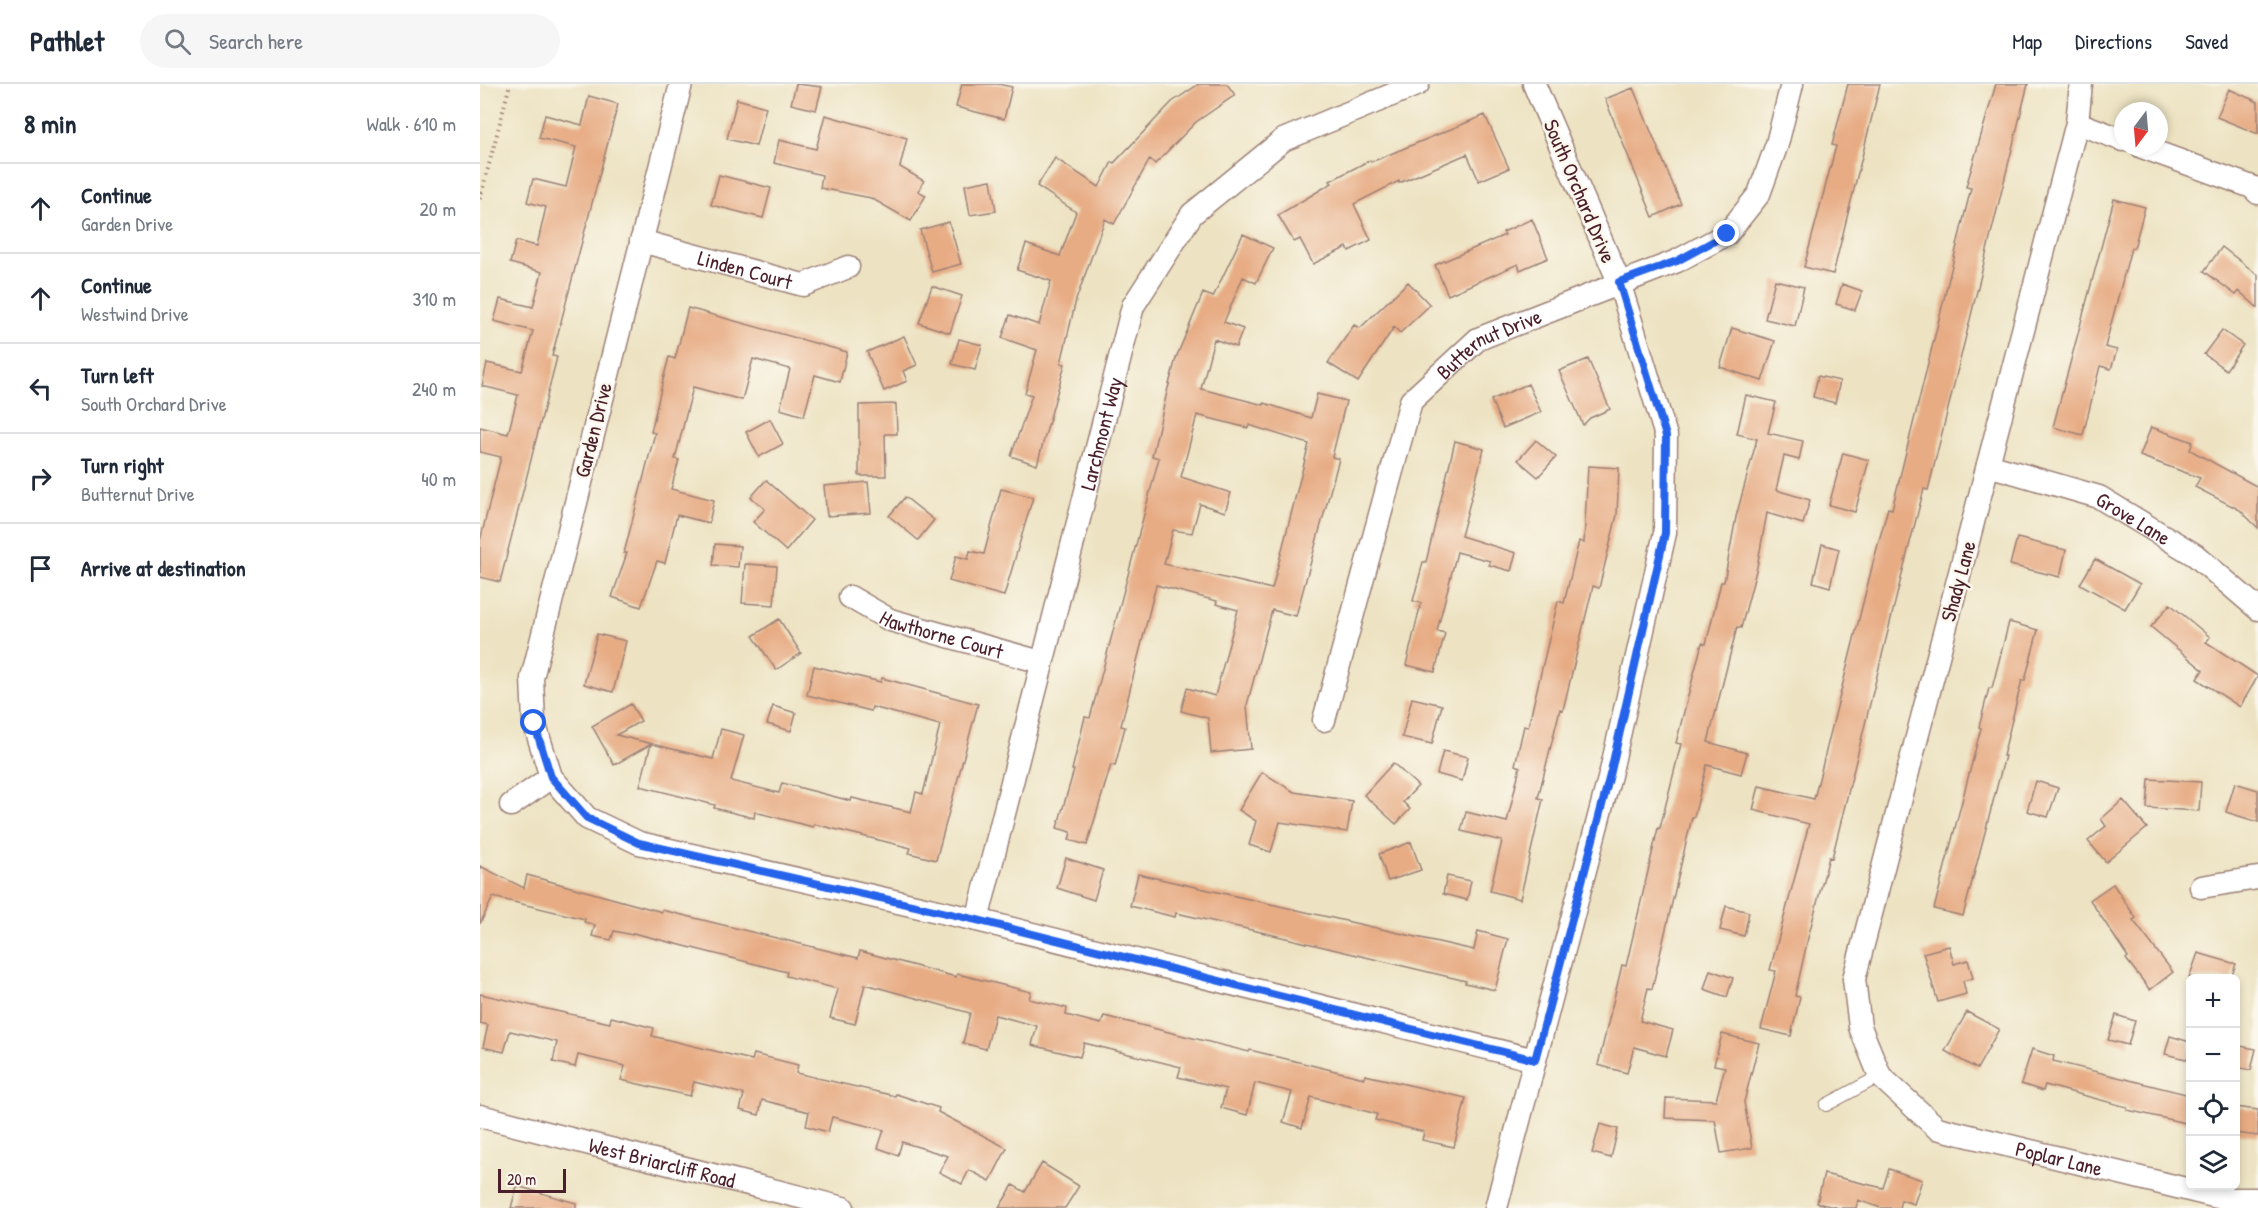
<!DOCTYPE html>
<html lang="en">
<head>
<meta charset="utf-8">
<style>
	body { margin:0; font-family:"Patrick Hand",sans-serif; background:#f6f6f7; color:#1f2937 }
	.controls { position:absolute; right:18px; bottom:18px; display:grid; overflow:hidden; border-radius:9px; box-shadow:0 3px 9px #0003 }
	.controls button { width:54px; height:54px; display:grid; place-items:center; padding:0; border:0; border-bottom:2px solid #e0e1e3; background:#fff; color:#1f2937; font:30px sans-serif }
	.compass { position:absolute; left:1634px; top:18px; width:54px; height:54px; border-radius:50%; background:#fff; box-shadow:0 3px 9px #0003; rotate:196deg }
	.scale { position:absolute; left:18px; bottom:15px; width:68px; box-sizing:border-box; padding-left:6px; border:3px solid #4a1f2b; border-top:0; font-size:16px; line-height:21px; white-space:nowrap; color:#4a1f2b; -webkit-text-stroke:4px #fbf7ec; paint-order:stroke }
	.stop { position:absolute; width:18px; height:18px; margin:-14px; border:4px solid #2563eb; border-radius:50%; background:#fff }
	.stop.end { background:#2563eb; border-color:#fff; box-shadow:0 2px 6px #0008 }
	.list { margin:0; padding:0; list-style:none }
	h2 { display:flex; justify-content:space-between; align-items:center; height:78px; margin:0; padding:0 24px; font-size:26px }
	h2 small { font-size:20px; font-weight:400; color:#747a83 }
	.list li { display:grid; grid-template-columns:39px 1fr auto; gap:18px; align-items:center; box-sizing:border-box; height:90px; padding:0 24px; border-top:2px solid #e0e1e3 }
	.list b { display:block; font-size:22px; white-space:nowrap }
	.list p { margin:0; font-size:20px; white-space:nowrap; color:#747a83 }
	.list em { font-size:20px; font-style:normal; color:#747a83 }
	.icon { flex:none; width:33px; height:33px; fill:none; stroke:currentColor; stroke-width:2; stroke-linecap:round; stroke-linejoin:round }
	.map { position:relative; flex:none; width:1778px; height:1124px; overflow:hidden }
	header { display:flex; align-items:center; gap:36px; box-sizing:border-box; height:84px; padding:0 30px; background:#fff; border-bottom:2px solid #e0e1e3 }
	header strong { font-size:28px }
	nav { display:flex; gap:33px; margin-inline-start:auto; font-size:21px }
	.search { width:420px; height:54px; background:#f6f6f7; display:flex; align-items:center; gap:15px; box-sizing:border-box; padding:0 21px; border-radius:33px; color:#747a83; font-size:22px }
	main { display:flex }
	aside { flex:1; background:#fff }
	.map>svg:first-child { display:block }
</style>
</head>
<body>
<header>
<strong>Pathlet</strong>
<div class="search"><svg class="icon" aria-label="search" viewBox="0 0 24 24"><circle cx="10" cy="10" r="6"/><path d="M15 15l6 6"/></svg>Search here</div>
<nav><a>Map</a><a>Directions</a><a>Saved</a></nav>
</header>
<main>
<aside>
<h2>8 min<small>Walk · 610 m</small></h2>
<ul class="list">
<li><svg class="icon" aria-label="ahead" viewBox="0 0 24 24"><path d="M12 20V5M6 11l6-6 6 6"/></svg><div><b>Continue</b><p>Garden Drive</p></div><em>20 m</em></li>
<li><svg class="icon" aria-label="ahead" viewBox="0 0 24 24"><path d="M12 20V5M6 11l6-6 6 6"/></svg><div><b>Continue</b><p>Westwind Drive</p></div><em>310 m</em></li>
<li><svg class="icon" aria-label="left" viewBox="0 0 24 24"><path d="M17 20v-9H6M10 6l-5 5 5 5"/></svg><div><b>Turn left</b><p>South Orchard Drive</p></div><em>240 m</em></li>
<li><svg class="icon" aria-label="right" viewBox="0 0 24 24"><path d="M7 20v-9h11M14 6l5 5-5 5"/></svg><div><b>Turn right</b><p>Butternut Drive</p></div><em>40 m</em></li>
<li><svg class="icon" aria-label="arrive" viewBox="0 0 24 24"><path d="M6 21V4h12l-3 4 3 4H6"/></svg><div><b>Arrive at destination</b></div></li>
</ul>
</aside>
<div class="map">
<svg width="1778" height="1124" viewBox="0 0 1778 1124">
	<rect width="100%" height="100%" fill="#fbf7ec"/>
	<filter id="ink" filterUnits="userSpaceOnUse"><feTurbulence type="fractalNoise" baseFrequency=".0167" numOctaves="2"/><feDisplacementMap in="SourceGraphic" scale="12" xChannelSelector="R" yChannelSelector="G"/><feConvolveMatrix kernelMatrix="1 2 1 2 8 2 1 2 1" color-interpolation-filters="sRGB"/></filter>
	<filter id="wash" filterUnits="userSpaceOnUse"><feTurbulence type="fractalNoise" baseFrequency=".008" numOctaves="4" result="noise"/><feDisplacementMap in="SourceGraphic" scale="24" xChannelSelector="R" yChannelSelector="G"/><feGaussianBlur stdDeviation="1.35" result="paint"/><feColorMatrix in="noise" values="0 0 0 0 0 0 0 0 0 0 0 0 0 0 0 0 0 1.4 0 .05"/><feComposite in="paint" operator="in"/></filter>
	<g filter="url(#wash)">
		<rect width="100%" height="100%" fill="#ede3c3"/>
		<g id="blocks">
			<path fill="#e7ac84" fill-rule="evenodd" d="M316,0L342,3L336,26L311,20Z
				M482,0H518L532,3L524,35L476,23Z
				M719,0H747L755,11L716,38L675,80L670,75L634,140L625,135L596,216L581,279L585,280L557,381L531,372L552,311L545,309L557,266L522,254L530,231L559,241L571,197L537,186L546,160L580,172L596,128L557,102L575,74L619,103L632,78L634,79L692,18Z
				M1368,0H1400L1353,190L1324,183L1356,62L1352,61Z
				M1516,0H1548L1448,406L1444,405L1427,470L1352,774L1349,773L1328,854L1315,912L1320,913L1311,952L1281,945L1296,887L1290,886L1329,740L1273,726L1279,702L1334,715L1393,479L1408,424L1412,425L1459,235L1491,104L1486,103Z
				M1153,4L1201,120L1173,133L1125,15Z
				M1749,5L1778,18V50L1737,33Z
				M109,12L138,20L72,272L77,273L20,498L0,493V457L21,373L0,368V343L28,350L38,311L2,302L7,279L42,287L53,247L14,237L20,215L53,223L62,188L30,179L36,157L57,162L66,123L47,118L53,95L86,103L96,63L59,54L65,31L102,41Z
				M257,15L286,23L276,62L247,55Z
				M345,31L427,54L420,83L444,97L438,107L446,111L431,137L391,114L340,104L342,91L294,79L299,56L336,65Z
				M1005,31L1029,84L999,97L987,70L919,99V97L874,120L891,156L869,167L867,163L833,180L820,155L814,158L798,131L852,99L850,97L890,76L891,78Z
				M239,91L291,104L283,134L231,121Z
				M511,96L516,127L490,131L485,101Z
				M1634,115L1665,123L1654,164H1651L1625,263L1637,266L1631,285L1620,282L1603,351L1573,343Z
				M1052,135L1068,174L1040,186L1038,180L968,211L955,181L1025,151L1023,148Z
				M469,138L481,180L452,188L440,146Z
				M763,150L793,164L776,199L763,193L744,238L763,245L756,263L734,255L721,305L784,321V319L831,334L837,310L866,317L852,373L859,375L816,532L792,526L767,621L771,665L731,669L728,634L701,627L707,604L735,612L758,526L736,520L737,517L676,501L641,642L645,643L635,682L631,681L607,761L589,756L591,748L577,744L594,686H592L605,633L610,634L679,374L672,372L687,308L696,274L723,209L733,213ZM717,331L768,344L769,341L829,360L792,505L684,480L693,446L712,449L720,420L745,428L751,409L701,393Z
				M1742,163L1778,191V224L1759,207L1756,211L1724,187Z
				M1295,196L1324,203L1315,242L1285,235Z
				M928,198L950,221L920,249L914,243L878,298L848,279L874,241L880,244Z
				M1362,200L1382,207L1375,226L1356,220Z
				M452,202L482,212L470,249L439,239Z
				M208,224L367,268L360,298L335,291L324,332L300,325L310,285L273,275L262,316L213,303L195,375L199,376L191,405L234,416L229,439L197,431L185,479L177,477L161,523L132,513L147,469H144L175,349L171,348L183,296L189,273L195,275Z
				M1252,244L1295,257L1282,297L1240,283Z
				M1742,246L1763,261L1746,286L1724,270Z
				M424,252L437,281L423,287L427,297L404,307L387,268Z
				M479,255L502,261L495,286L472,280Z
				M1108,275L1130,325L1110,334L1103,341L1079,287Z
				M1338,292L1360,297L1355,319L1333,313Z
				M1048,300L1061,328L1023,344L1011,316Z
				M1266,311L1296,318L1288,349L1323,357L1319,376L1304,372L1296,406L1330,416L1323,440L1287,429L1277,483L1261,544L1257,543L1228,658L1267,669L1261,690L1227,681L1214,733H1212L1172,905L1168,904L1160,937L1193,946L1186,972L1154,963L1147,989L1118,981L1142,881L1146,882L1178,744H1180L1201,660L1196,659L1206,620L1222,559L1226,560L1241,498H1244L1256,433L1277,355L1257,350Z
				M416,320L417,350H405L406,392H379V321Z
				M290,335L303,360L279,373L266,348Z
				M1671,343L1713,358L1710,366L1778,403V444L1760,426L1715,403L1720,394L1660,372Z
				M1056,356L1076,373L1058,393L1038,376Z
				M975,357L1004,365L981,452L1036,469L1031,487L1009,481L1010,477L977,468L957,547L965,549L955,588L926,581L941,519L933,517L943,478H946Z
				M1363,369L1389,376L1375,428L1349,421Z
				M1108,382L1139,384L1137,431L1119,504L1113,502L1083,626L1080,625L1058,714L1063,715L1040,815L1010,807L1022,757L981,747L986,728L1027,738L1040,683L1035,681L1044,642L1048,643L1078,517L1084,519L1099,457L1104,459Z
				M286,396L332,436L306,467L273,438L285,425L271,413Z
				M388,398L391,429L347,432L344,402Z
				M521,405L553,413L524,512L469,497L476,472L488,475L490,467L504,470Z
				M425,413L454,436L438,456L409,432Z
				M1537,454L1586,466L1580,493L1530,481Z
				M235,460L260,462L258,483L233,481Z
				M1342,460L1359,465L1350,503L1333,498Z
				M1615,475L1660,500L1645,525L1600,500Z
				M265,480L297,482L294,521L262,519Z
				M1690,520L1730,553L1726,558L1778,592L1760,623L1717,595L1723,586L1671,543Z
				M299,535L321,569L296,586L273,552Z
				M1529,538L1558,546L1545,596H1542L1523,672H1525L1483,832L1454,825L1501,644L1499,643L1509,604H1512Z
				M117,550L146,557L133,608L104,600Z
				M334,582L401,598L402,594L498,620L456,776L429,769L431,764L334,740L333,743L275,728L274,734L234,724L235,721L160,702L171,660L134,681L112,642L151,620L161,637L136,651L233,675L241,645L264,651L251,697L299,709L302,699L371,717L372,714L431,728L436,708L443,710L460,641L392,623L391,627L327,611Z
				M932,614L962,621L952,660L922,653Z
				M293,622L316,629L311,647L287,640Z
				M963,667L988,673L982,697L957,690Z
				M913,679L938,702L923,718L930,725L916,740L884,711Z
				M782,688L814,708L872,717L867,748L800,738L791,768L769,761L776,737L759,726Z
				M1669,695L1721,698L1719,727L1667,724Z
				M1556,697L1578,704L1568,733L1547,727Z
				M1755,699L1778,706V738L1746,728Z
				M1643,716L1667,744L1626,778L1608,757L1626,742L1621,735Z
				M931,758L941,786L908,797L899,770Z
				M586,774L623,786L614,816L577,804Z
				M0,782L44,804L47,791L182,828V826L378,874L380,867L476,893L477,890L551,908L549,915L587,924L586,931L621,940L624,932L769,968L770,966L884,994L885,991L986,1014L974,1063L942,1056L944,1048L895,1036L897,1030L831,1013L822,1044L803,1038L812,1008L775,999L767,1031L741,1024L746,1005L698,993L701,983L604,959L600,973L552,961L557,942L515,931L506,965L483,959L490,929L385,900L375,940L350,934L358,905L306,892L307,888L153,849L152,851L134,847L131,856L112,852L115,841L104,838L105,835L13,813L0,840Z
				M658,790L994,866L998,847L1028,855L1015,906L985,899L986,897L785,849L696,829L695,833L650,822Z
				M967,792L991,797L987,816L963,810Z
				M1633,800L1656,834L1653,836L1693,888L1670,906L1646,875L1648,873L1610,816Z
				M1246,822L1269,828L1264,852L1240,846Z
				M1469,862L1474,880L1488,876L1493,894L1483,897L1486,910L1458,918L1443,869Z
				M1718,869L1756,880L1751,894H1709Z
				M1230,886L1253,894L1247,913L1224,905Z
				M0,910L130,939L131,933L174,944L172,952L272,976L274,970L318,981L316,989L415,1012L416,1010L459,1024L458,1028L527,1064L510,1097L489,1086L482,1100L459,1088L468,1072L422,1058L418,1071L398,1064L404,1046L352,1033L348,1048L326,1042L329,1028L282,1016L279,1031L260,1026L264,1010L214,998L210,1012L141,996L145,982L98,971L95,983L73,978L77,958L30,947L24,968L3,963L8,941L0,939Z
				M1487,928L1519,945L1497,985L1465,967Z
				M1636,931L1655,937L1648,961L1628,956Z
				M1242,950L1279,959L1264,1018L1272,1064L1241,1069L1235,1036L1185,1034L1186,1014L1236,1016L1245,983L1234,981Z
				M1690,952L1710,958V976L1685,970Z
				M1755,961L1776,965L1771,986L1755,983Z
				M1552,965L1574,972L1573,977L1710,1011V1040L1647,1026V1023L1565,1001L1563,1007L1541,1000Z
				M1755,1023L1778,1026V1052L1755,1049Z
				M1120,1040L1138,1045L1131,1074L1112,1069Z
				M562,1079L599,1102L585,1124H519L533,1101L545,1108Z
				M1409,1085L1442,1096L1434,1120L1421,1116L1419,1124H1401L1378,1116L1376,1124H1359L1337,1119L1344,1090L1403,1104Z
				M37,1102L96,1119V1124H31Z"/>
		</g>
	</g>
	<g filter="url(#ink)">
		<use href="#blocks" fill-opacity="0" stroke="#9c8177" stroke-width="1.5"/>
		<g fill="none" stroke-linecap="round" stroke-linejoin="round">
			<g stroke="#9c8177" stroke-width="14">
				<path id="lane" d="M1346,1021L1400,992"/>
			</g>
			<g stroke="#9c8177" stroke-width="25">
				<g id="street">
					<path d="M201,0L52,594L54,638L71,693L107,734L159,759L497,836L1055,976"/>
					<path id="s1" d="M1601,0L1597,39L1374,895L1380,943L1400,992L1457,1044L1746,1115H1778"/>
					<path d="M1597,39L1643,56"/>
					<path d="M1662,63L1772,103L1778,109"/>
					<path id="s2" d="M161,157L323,201L368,183"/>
					<path id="s3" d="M1508,381L1619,413L1715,471L1778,525"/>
					<path id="s4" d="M370,513L410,536L561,578"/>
					<path id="s5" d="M844,636L931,317L998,255L1197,177L1247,150L1279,110L1297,60L1312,0"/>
					<path d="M31,721L71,693"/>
					<path d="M1721,803L1778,794"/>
					<path id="s6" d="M497,836L653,222L712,130L803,56L938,0"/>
					<path id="s7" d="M0,1032L363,1124"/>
					<path d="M1016,1124L1131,687L1185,449L1186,352L1139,198L1054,0"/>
				</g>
			</g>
			<path stroke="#9c8177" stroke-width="4" stroke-dasharray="1.5 4.5" stroke-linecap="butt" d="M0,115L30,0"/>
			<use href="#lane" stroke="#fff" stroke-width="12"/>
			<use href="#street" stroke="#fff" stroke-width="22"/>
		</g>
	</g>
	<g fill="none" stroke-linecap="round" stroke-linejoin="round" filter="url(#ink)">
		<path stroke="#2563eb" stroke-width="8" d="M54,639L71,693L107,734L159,759L497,836L1055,976L1131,687L1185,449L1186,352L1139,198L1197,177L1247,150"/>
	</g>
	<g text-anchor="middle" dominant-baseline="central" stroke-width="5" stroke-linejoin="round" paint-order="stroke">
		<g font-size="21" fill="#4a1f2b" stroke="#fbf7ec">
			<text transform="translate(1100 107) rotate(67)">South Orchard Drive</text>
			<text stroke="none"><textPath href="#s2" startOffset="108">Linden Court</textPath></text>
			<text stroke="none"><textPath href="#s5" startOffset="429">Butternut Drive</textPath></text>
			<text transform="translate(113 346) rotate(-76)">Garden Drive</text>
			<text stroke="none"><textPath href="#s6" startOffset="502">Larchmont Way</textPath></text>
			<text stroke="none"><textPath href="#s3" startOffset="156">Grove Lane</textPath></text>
			<text transform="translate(1478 497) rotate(-75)">Shady Lane</text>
			<text stroke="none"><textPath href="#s4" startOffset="100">Hawthorne Court</textPath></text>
			<text stroke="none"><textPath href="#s1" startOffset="1228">Poplar Lane</textPath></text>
			<text stroke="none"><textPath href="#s7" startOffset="188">West Briarcliff Road</textPath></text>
		</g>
	</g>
</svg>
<div class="controls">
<button>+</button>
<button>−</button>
<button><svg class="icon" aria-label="locate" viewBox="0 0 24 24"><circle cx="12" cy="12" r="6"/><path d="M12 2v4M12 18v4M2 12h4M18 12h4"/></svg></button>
<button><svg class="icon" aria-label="layers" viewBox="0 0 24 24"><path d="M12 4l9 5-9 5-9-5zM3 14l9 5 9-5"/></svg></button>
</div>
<svg class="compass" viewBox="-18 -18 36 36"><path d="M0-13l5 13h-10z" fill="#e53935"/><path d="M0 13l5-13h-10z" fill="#747a83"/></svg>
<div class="scale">20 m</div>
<div class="stop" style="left:54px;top:639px"></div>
<div class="stop end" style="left:1247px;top:150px"></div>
</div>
</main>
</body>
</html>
